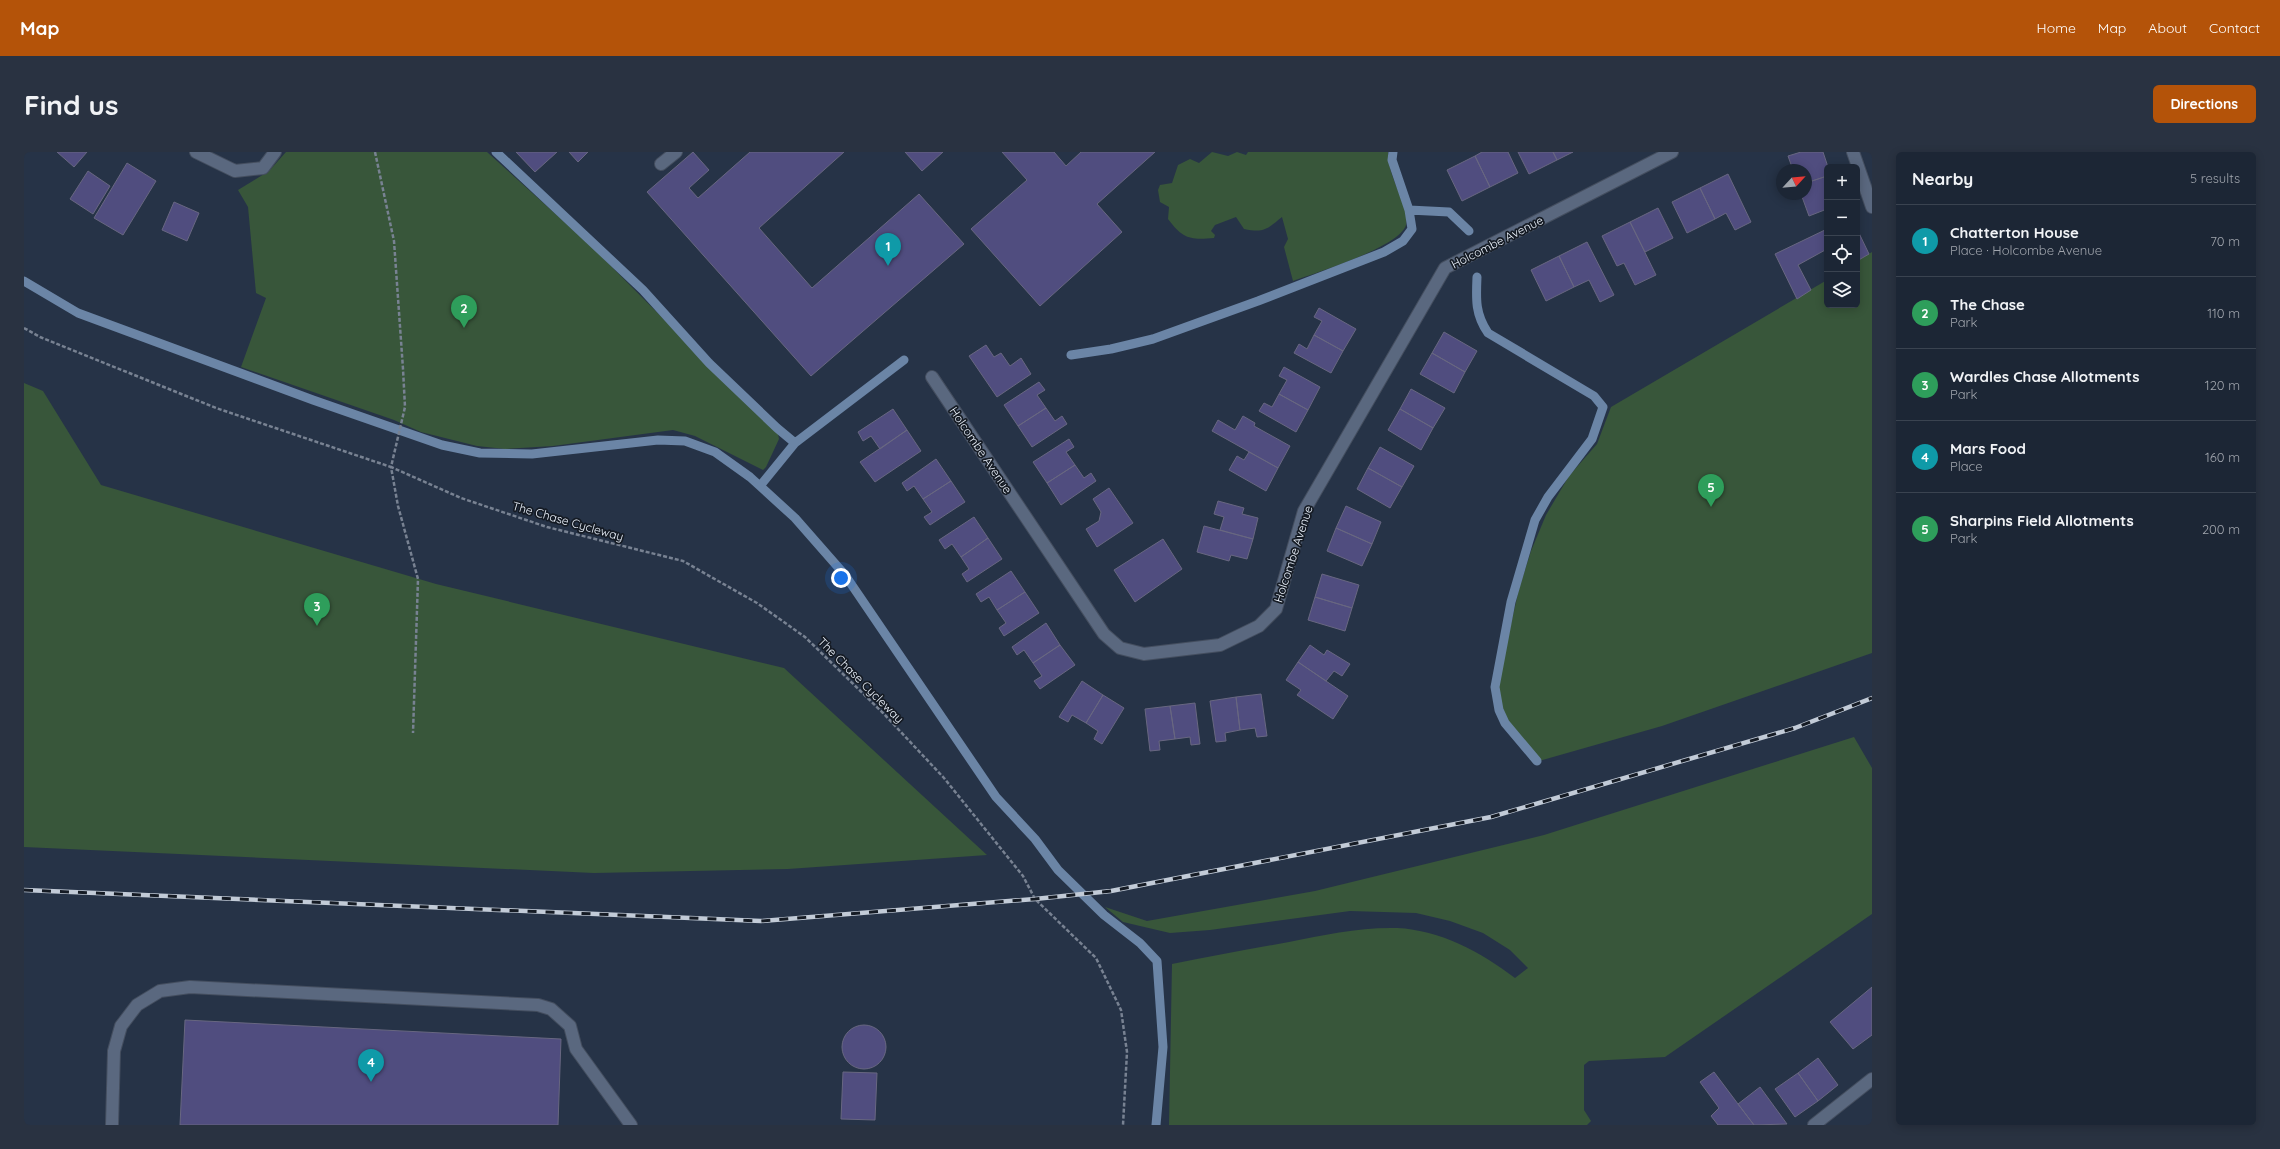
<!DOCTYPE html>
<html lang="en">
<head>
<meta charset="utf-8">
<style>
	body { margin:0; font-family:Quicksand,sans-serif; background:#293241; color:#f1f3f6 }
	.controls { position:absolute; right:12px; top:12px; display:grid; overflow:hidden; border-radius:6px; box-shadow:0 2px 10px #0003 }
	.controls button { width:36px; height:36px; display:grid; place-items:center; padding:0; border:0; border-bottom:1px solid #3a4350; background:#1c2635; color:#f1f3f6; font:20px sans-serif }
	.compass { position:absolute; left:1752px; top:12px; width:36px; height:36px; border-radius:50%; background:#1c2635; box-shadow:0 2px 10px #0003; rotate:64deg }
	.you { position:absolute; left:817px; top:426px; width:14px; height:14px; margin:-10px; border:3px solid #fff; border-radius:50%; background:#1a73e8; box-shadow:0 0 0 6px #1a73e833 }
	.badge { display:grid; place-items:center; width:26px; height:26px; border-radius:50%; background:#b45309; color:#fff; font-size:13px; font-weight:700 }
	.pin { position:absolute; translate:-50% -33px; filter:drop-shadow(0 1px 2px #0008) }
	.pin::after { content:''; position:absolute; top:21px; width:14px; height:12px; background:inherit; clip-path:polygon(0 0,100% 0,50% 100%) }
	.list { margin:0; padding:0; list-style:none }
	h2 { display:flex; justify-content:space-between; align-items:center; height:52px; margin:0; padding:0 16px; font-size:17px }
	h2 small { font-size:13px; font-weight:400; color:#a0a5ad }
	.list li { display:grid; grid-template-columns:26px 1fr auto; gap:12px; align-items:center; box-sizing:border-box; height:72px; padding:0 16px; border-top:1px solid #3a4350 }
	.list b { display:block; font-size:15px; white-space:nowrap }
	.list p { margin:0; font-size:13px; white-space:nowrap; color:#a0a5ad }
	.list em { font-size:13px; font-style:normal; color:#a0a5ad }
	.icon { flex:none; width:22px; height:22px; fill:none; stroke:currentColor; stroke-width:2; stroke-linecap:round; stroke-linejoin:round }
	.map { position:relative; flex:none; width:1848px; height:973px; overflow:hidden; border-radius:6px }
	header { display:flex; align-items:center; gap:24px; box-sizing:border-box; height:56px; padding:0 20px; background:#b45309; color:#fff }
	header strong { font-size:19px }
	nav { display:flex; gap:22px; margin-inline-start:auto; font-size:14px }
	.intro { display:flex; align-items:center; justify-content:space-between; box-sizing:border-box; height:96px; padding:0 24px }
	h1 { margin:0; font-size:28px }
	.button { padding:10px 18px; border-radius:6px; background:#b45309; color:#fff; font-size:14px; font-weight:700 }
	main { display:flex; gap:24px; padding:0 24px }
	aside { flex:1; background:#1c2635; border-radius:6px; box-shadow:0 2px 10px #0003 }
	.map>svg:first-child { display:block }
</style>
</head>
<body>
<header>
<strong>Map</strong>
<nav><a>Home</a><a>Map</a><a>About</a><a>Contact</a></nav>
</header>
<div class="intro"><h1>Find us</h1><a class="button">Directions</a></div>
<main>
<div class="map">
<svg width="1848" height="973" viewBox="0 0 1848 973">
	<rect width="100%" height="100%" fill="#263347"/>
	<path fill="#38563a" d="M262,0H463L569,96L754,282L755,287L742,315L739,318L671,284L649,278L529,294L481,297L453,294L397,280L370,268L217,215L242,146L232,141L224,55L214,38L245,19Z
		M1188,0L1204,4L1213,0L1222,3L1224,0H1364C1364,22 1376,38 1381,58C1382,61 1383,70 1382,73C1376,95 1291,121 1269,129L1260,95L1264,87L1258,65C1243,77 1241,81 1220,77L1212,65L1191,73L1187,79L1191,83L1190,86C1166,88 1159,87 1144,67L1145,55L1136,50L1134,38L1136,33L1148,31L1154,13L1166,7L1175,11Z
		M1848,100V501L1638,574L1515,609L1483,570L1478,560L1475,546V525L1495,437L1507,399L1522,363L1545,324L1573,292L1587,255L1803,128V153H1833V109Z
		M0,231L19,239L77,333L412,432L760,516L963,703L764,717L570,721L0,695Z
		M1830,585L1848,616V762L1641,905L1565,909L1560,913V958L1567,969L1563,973H1145L1148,812C1187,804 1226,797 1265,790C1300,783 1336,775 1373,776C1416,778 1457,800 1491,826L1504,816L1486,798L1459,781L1426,769L1392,761L1326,759L1186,778L1146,781L1099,770L1081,755L1123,769L1291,739L1520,683Z"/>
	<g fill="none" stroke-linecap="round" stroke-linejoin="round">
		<path stroke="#6b85a6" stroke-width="9" d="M472,0L619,138L685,211L753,276L771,291
			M1385,58L1425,60L1445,79
			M1453,125C1452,147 1451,162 1464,181L1570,244L1579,255L1568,287L1524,345L1511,368L1487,450L1471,535L1475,558L1481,571L1513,609
			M0,129L54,161L289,248L418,293L456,301L508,302L634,288L661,289L691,300L726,325L771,366L821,423L972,645L1011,687L1034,718L1080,763L1116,791L1133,809L1139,895L1132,973
			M1047,203L1087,197L1129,187L1234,149L1360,100L1379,89L1388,77L1385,58L1368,8L1369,0
			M736,334L771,291L880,208"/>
	</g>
	<path fill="#504d7f" stroke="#686781" d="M33,0H63L50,15Z
		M492,0H533L511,20Z
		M545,0H564L554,10Z
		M669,0L685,18L665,36L674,46L726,0H820L735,76L788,136L895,42L940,92L787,224L623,40Z
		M881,0H919L898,19Z
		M978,0H1030L1042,14L1057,0H1131L1073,52L1098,80L1016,154L947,77L1003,28Z
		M1458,0H1484L1494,21L1466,35L1451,4Z
		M1494,0H1529L1533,8L1505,22Z
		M1529,0H1549L1533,8Z
		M1777,0H1799L1804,15L1803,24L1782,31V18H1769L1764,4Z
		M1451,4L1466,35L1438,49L1423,18Z
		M103,11L132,29L99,83L70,66Z
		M64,19L86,34L69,62L46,47Z
		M1704,22L1727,70L1711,78L1702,61L1691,67L1676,36Z
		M1803,24V57L1785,64L1777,42H1782V31Z
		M1676,36L1691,67L1663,81L1648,50Z
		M150,50L175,61L163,89L138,78Z
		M1634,56L1649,86L1621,100L1606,70Z
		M1606,70L1632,123L1611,133L1600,111L1593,114L1578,84Z
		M1803,77V97L1774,113L1787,138L1773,147L1751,102Z
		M1833,77L1845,102L1833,109Z
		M1563,90L1590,143L1576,150L1565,128L1550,135L1535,104Z
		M1535,104L1550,135L1522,149L1507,118Z
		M1295,156L1332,177L1319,199L1290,183L1298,169L1290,165Z
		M1420,180L1453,199L1441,220L1408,201Z
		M1290,183L1319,199L1307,221L1270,201L1275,192L1283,197Z
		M962,193L970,205L977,201L986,214L997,206L1007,222L973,245L945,204Z
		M1408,201L1441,220L1430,241L1396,222Z
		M1260,215L1296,235L1284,258L1255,242L1263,228L1255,224Z
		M1015,230L1021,238L1013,243L1022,256L994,274L980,253Z
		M1387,237L1421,256L1409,276L1376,257Z
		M1255,242L1284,258L1272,280L1235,259L1240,251L1248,255Z
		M1022,256L1031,269L1038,264L1043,272L1008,295L994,274Z
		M869,257L883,278L856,297L847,284L839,289L834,280Z
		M1376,257L1409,276L1397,298L1364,278Z
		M1219,264L1231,271L1230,274L1266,294L1254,316L1188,279L1194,268L1211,278Z
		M883,278L897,299L851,330L836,310Z
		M1045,287L1050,295L1042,300L1051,313L1023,331L1009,310Z
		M1356,295L1390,314L1378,335L1344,316Z
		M1225,300L1254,316L1242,339L1205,318L1213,304L1220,308Z
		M912,307L927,329L899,347L890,334L883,339L878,331Z
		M1051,313L1060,326L1067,321L1072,329L1037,353L1023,331Z
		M1344,316L1378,335L1366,356L1333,337Z
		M927,329L941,350L906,373L900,365L908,360L899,347Z
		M1085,336L1109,371L1073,395L1062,377L1075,369L1077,360L1069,347Z
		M1194,349L1220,356L1218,362L1234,366L1229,387L1196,378L1200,365L1190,362Z
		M1322,354L1357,370L1348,392L1312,376Z
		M950,365L964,386L937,405L928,392L921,397L915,388Z
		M1180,374L1229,387L1223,407L1207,403L1205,409L1173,400Z
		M1312,376L1348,392L1338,414L1303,399Z
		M964,386L978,407L943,430L938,422L945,417L937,405Z
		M1139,387L1158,417L1111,450L1090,418Z
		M987,419L1001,440L973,458L965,445L957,450L952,442Z
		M1298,422L1335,433L1328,456L1291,445Z
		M1001,440L1015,461L980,484L975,476L982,471L973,458Z
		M1291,445L1328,456L1321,479L1284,468Z
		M1022,471L1036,493L1009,511L1000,498L993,503L988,495Z
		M1036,493L1051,513L1016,537L1010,529L1018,524L1009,511Z
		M1286,493L1300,503L1303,498L1326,512L1318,524L1310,519L1302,529L1274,510Z
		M1274,510L1324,544L1309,567L1273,543L1277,538L1262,528Z
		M1058,529L1079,543L1062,571L1048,563L1044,570L1035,565Z
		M1237,542L1243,584L1233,585L1231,576L1216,578L1212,545Z
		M1079,543L1100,556L1078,592L1070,587L1074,579L1062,571Z
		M1212,545L1216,578L1201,581L1202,589L1192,590L1186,549Z
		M1171,551L1176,592L1167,593L1166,585L1151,587L1146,554Z
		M1146,554L1151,587L1135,589L1136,598L1126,599L1121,557Z
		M1848,835V883L1829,897L1806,870Z
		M161,868L537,887L534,973H156Z
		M818 895a22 22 0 1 1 44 0a22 22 0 1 1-44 0Z
		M1794,906L1814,933L1794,949L1774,921Z
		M819,920L853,921L851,968L817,967Z
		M1690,920L1714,952L1730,973H1694L1687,964L1695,956L1676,930Z
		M1774,921L1794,949L1771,965L1751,937Z
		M1736,935L1763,972L1730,973L1714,952Z"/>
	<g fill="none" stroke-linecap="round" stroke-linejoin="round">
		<g stroke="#444e5f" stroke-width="14">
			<path id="minor" d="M172,0L211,19L239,16L251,0
				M1829,0L1848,55
				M637,12L652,0
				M908,225L1080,482L1096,496L1120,502L1196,493L1235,474L1252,457L1280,359L1421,116L1648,0
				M88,973L90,899L97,874L113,853L136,839L166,835L514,853L527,857L546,874L552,897L607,973
				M1790,973L1848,927"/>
		</g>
		<path stroke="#788292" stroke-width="2.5" stroke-dasharray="4 2" stroke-linecap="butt" d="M351,0L370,89L379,217L381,255L367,315L437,346L523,375L659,409L733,451L781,485L859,561L920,626L999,724L1011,747L1072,806L1097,858L1103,900L1099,973
			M0,176L16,185L192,256L367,315L374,354L394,427L389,581"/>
		<use href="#minor" stroke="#5a687f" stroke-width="12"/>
		<g stroke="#c2cbd7" stroke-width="4.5">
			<path id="rail" d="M0,738L737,769L1011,747L1087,739L1467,665L1771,576L1848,546"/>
		</g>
		<use href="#rail" stroke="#151b24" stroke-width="3" stroke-dasharray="9" stroke-linecap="butt"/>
	</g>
	<g text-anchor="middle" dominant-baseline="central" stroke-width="3.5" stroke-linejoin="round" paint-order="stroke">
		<g font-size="12" fill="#ecf3fd" stroke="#151b24">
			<text transform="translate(1473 90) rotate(-27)">Holcombe Avenue</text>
			<text transform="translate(957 298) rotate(56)">Holcombe Avenue</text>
			<text transform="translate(544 369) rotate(16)">The Chase Cycleway</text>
			<text transform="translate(1269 402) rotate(-72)">Holcombe Avenue</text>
			<text transform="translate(837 528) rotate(45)">The Chase Cycleway</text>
		</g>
	</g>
</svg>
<div class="controls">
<button>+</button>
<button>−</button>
<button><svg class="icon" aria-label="locate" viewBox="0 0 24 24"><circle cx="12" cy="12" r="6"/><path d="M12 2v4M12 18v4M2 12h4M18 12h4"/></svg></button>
<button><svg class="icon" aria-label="layers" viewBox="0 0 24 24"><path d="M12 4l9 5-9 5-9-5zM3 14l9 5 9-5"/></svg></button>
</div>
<svg class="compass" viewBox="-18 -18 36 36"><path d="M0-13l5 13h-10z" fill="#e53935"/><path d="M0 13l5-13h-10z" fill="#a0a5ad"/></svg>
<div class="you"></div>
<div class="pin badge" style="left:864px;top:114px;background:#0f9aa8">1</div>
<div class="pin badge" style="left:440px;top:176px;background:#2e9e5b">2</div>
<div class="pin badge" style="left:293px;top:474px;background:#2e9e5b">3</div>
<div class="pin badge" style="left:347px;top:930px;background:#0f9aa8">4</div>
<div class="pin badge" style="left:1687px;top:355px;background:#2e9e5b">5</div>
</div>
<aside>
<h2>Nearby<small>5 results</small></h2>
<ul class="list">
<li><span class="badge" style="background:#0f9aa8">1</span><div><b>Chatterton House</b><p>Place · Holcombe Avenue</p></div><em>70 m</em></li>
<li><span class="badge" style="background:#2e9e5b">2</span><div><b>The Chase</b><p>Park</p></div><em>110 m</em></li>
<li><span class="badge" style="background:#2e9e5b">3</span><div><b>Wardles Chase Allotments</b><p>Park</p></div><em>120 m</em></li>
<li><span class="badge" style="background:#0f9aa8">4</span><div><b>Mars Food</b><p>Place</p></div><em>160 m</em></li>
<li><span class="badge" style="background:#2e9e5b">5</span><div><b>Sharpins Field Allotments</b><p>Park</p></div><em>200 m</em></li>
</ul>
</aside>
</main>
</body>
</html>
